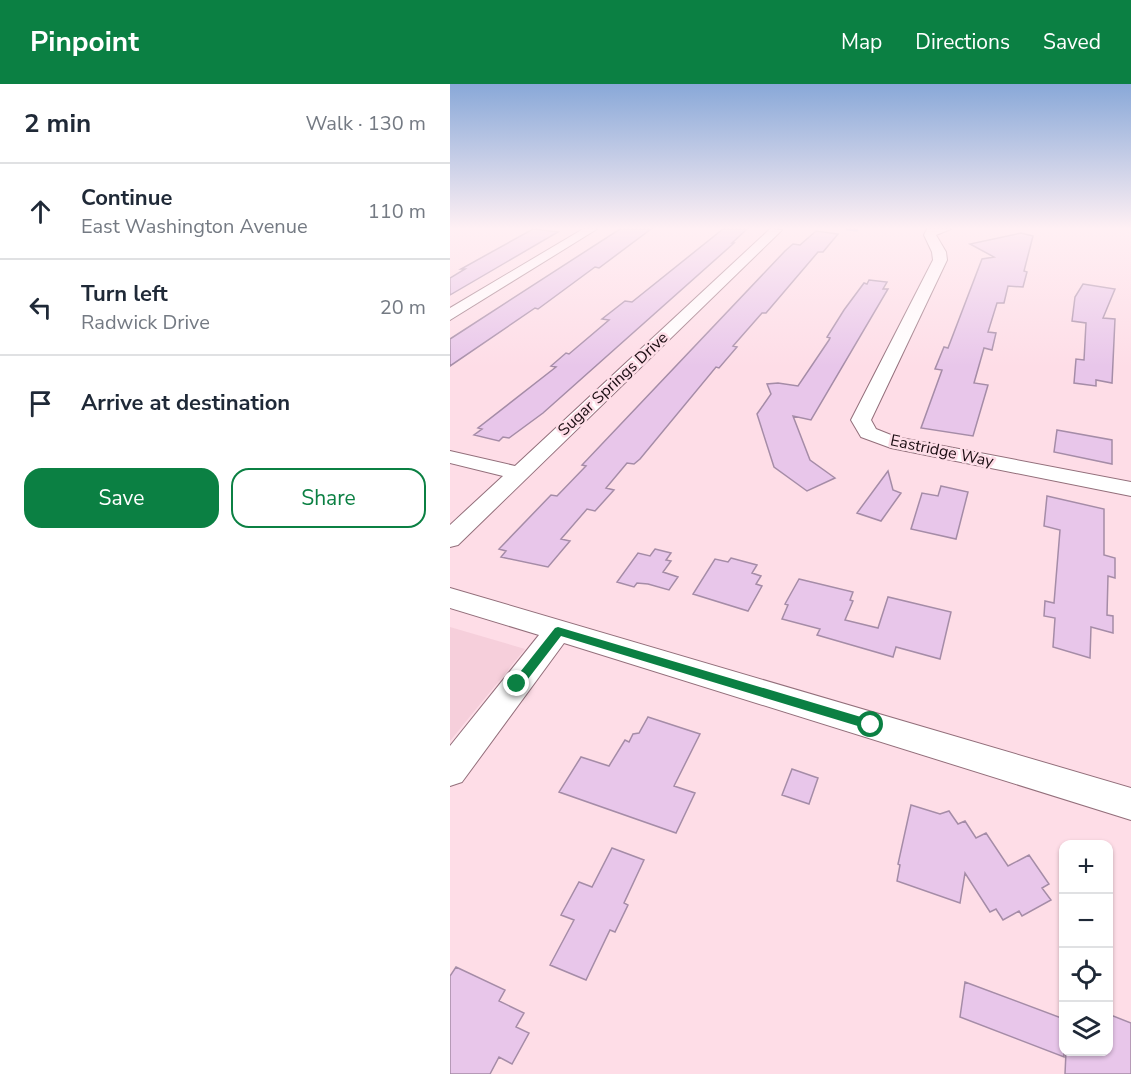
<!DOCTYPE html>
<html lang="en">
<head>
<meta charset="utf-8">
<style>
	body { margin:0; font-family:"Nunito Sans",sans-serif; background:#f2f2f3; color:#1f2937 }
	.controls { position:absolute; right:18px; bottom:18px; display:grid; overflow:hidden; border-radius:12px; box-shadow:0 2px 4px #0004 }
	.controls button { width:54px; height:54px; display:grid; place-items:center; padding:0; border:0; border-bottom:2px solid #e0e1e3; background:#fff; color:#1f2937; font:30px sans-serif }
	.stop { position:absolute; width:18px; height:18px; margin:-14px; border:4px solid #0b8043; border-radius:50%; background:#fff }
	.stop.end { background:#0b8043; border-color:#fff; box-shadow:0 2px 6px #0008 }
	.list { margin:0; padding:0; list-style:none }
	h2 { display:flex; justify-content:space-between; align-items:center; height:78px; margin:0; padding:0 24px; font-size:26px }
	h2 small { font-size:20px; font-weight:400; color:#747a83 }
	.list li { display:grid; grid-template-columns:39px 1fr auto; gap:18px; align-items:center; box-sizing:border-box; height:96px; padding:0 24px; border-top:2px solid #e0e1e3 }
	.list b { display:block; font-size:22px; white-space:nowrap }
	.list p { margin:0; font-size:20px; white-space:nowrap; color:#747a83 }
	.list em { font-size:20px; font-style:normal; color:#747a83 }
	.actions { display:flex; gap:12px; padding:18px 24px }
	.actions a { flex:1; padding:14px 0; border:2px solid #0b8043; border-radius:18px; text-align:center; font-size:21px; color:#0b8043 }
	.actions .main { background:#0b8043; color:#fff }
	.icon { flex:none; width:33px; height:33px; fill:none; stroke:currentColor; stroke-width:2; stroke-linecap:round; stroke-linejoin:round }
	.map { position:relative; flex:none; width:681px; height:990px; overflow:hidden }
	header { display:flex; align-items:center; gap:36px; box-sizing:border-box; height:84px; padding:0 30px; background:#0b8043; color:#fff }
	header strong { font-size:28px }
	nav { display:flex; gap:33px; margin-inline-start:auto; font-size:21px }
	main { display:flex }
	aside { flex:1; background:#fff }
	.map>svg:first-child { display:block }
</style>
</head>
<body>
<header>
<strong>Pinpoint</strong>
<nav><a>Map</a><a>Directions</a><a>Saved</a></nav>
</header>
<main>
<aside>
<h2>2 min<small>Walk · 130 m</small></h2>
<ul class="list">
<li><svg class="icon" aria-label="ahead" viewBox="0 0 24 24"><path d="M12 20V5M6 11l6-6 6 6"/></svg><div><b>Continue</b><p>East Washington Avenue</p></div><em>110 m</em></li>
<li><svg class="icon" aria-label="left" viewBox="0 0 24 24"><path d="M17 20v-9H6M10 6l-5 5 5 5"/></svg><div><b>Turn left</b><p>Radwick Drive</p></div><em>20 m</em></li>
<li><svg class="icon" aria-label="arrive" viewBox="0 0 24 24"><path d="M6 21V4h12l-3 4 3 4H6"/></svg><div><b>Arrive at destination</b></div></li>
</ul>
<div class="actions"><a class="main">Save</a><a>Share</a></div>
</aside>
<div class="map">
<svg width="681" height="990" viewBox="0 0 681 990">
	<rect width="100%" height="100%" fill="#fedde7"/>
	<path fill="#f6cfdb" d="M0,543L75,565L0,657Z"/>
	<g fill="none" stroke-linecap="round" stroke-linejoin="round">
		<path stroke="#9c97c0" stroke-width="3" d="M397,145L407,146"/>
	</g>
	<path fill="#e8c6ea" stroke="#a58ca7" stroke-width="1.5" d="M83,145L108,148L0,211V194L15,185H11Z
		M170,145H201L149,184L145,183L88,225L85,224L0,282V255Z
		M273,145H297L282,159H284L93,329L59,354L53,353L49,357L24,351L32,345L28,344L106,283L101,282L116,269L119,270L159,236L152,235L175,217L182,218Z
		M366,147L388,150L373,168H368L316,229H312L283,262L287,263L269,284L266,283L190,375L184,380L177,379L156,404L164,406L145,427L137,425L111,455L120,457L98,483L51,473L56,467L49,465L101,411L107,412L136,382L132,381L335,167L343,160L350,161Z
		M571,149L583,152L574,187L577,188L573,203L558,202L554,219H547L538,248L546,249L542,266L534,264L524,299L538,301L523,352L471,344L492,286L485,285L494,263L498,264L532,175L544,173L520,160Z
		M419,196L437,198L433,205H438L361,336L343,332L360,376L385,394L357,407L324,383L307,330L321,310L317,300L328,299L348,302L379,256L380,254L377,253L394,226L414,199L417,200Z
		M633,200L665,205L653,234L665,235L662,299L646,296V302L624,299L626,275L634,276L636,239L622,237L625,213Z
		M607,346L662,356V380L604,368Z
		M438,387L443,406L451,409L431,437L407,429Z
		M491,402L518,408L506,455L461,445L472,409L488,412Z
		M597,412L654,425V471L665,474V494L658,492L657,531L663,532V549L641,543L640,574L603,563L605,534L594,532L595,517L604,519L610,446L594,442Z
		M205,465L221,469L216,476L221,477L213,488L228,493L219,506L198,500L187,499L184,503L167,498L188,469L200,472Z
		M281,474L307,481L302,489L311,492L306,500L312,502L298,527L243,510L265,475L278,478Z
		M349,495L403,508L400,516L403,517L395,536L428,544L438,513L501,528L490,575L446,563L443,573L367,551L370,545L332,535L338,521L335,520Z
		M198,633L250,650L224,702L245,709L226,749L109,708L131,673L159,682L175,656L179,658L183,650L189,649Z
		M342,685L368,694L359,720L332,711Z
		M461,721L490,730L499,727L508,740L515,737L526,754L536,749L558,782L579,771L599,800L592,804L601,816L572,832L569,827L553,836L546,825L540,828L515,789L510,819L447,797L450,781L448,780Z
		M162,764L194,776L174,819L178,821L165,848L160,846L136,896L100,881L124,836L111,831L129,798L142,803Z
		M6,883L55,906L49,917L74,929L66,943L79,949L62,980L49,973L40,990H0V892Z
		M515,898L614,935V973L510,933Z
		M658,930L681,939V990H615L616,968H658Z"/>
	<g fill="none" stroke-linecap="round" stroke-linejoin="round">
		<g stroke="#936f7b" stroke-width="2">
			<path id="minor" d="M133,145H147L0,236V224Z
				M320,145L332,146L8,461L0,463V441L53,392L0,379V367L65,382Z
				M477,145H501L486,151L496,168L497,176L421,336L426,345L446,353L681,398V412L441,364L411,353L401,336L483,176L482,168L474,151Z
				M0,504L681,704V736L114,559L12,698L0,702V662L89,551L0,524Z"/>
		</g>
		<use href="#minor" fill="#fff" fill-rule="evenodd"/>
	</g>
	<linearGradient id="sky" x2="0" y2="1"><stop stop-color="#89a8d8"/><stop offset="0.51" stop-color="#fff0f4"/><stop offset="1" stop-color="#fff0f4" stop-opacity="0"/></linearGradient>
	<rect width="681" height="283" fill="url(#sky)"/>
	<path fill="#0b8043" d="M108,543L421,636L427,641L421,646L111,552L71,604H63V597L105,544Z"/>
	<g text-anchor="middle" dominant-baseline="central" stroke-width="5" stroke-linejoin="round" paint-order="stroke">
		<g font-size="16" fill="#1b0d12" stroke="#fedde7">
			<text transform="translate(163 300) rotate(-43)">Sugar Springs Drive</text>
			<text transform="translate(492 367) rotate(12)">Eastridge Way</text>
		</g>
	</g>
</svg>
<div class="controls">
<button>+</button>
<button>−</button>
<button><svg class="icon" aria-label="locate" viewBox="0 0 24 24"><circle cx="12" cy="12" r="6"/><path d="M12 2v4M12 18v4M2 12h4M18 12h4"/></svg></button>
<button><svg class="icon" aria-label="layers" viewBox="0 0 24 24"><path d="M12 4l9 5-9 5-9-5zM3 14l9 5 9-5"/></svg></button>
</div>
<div class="stop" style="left:421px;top:641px"></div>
<div class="stop end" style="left:67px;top:600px"></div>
</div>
</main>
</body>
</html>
